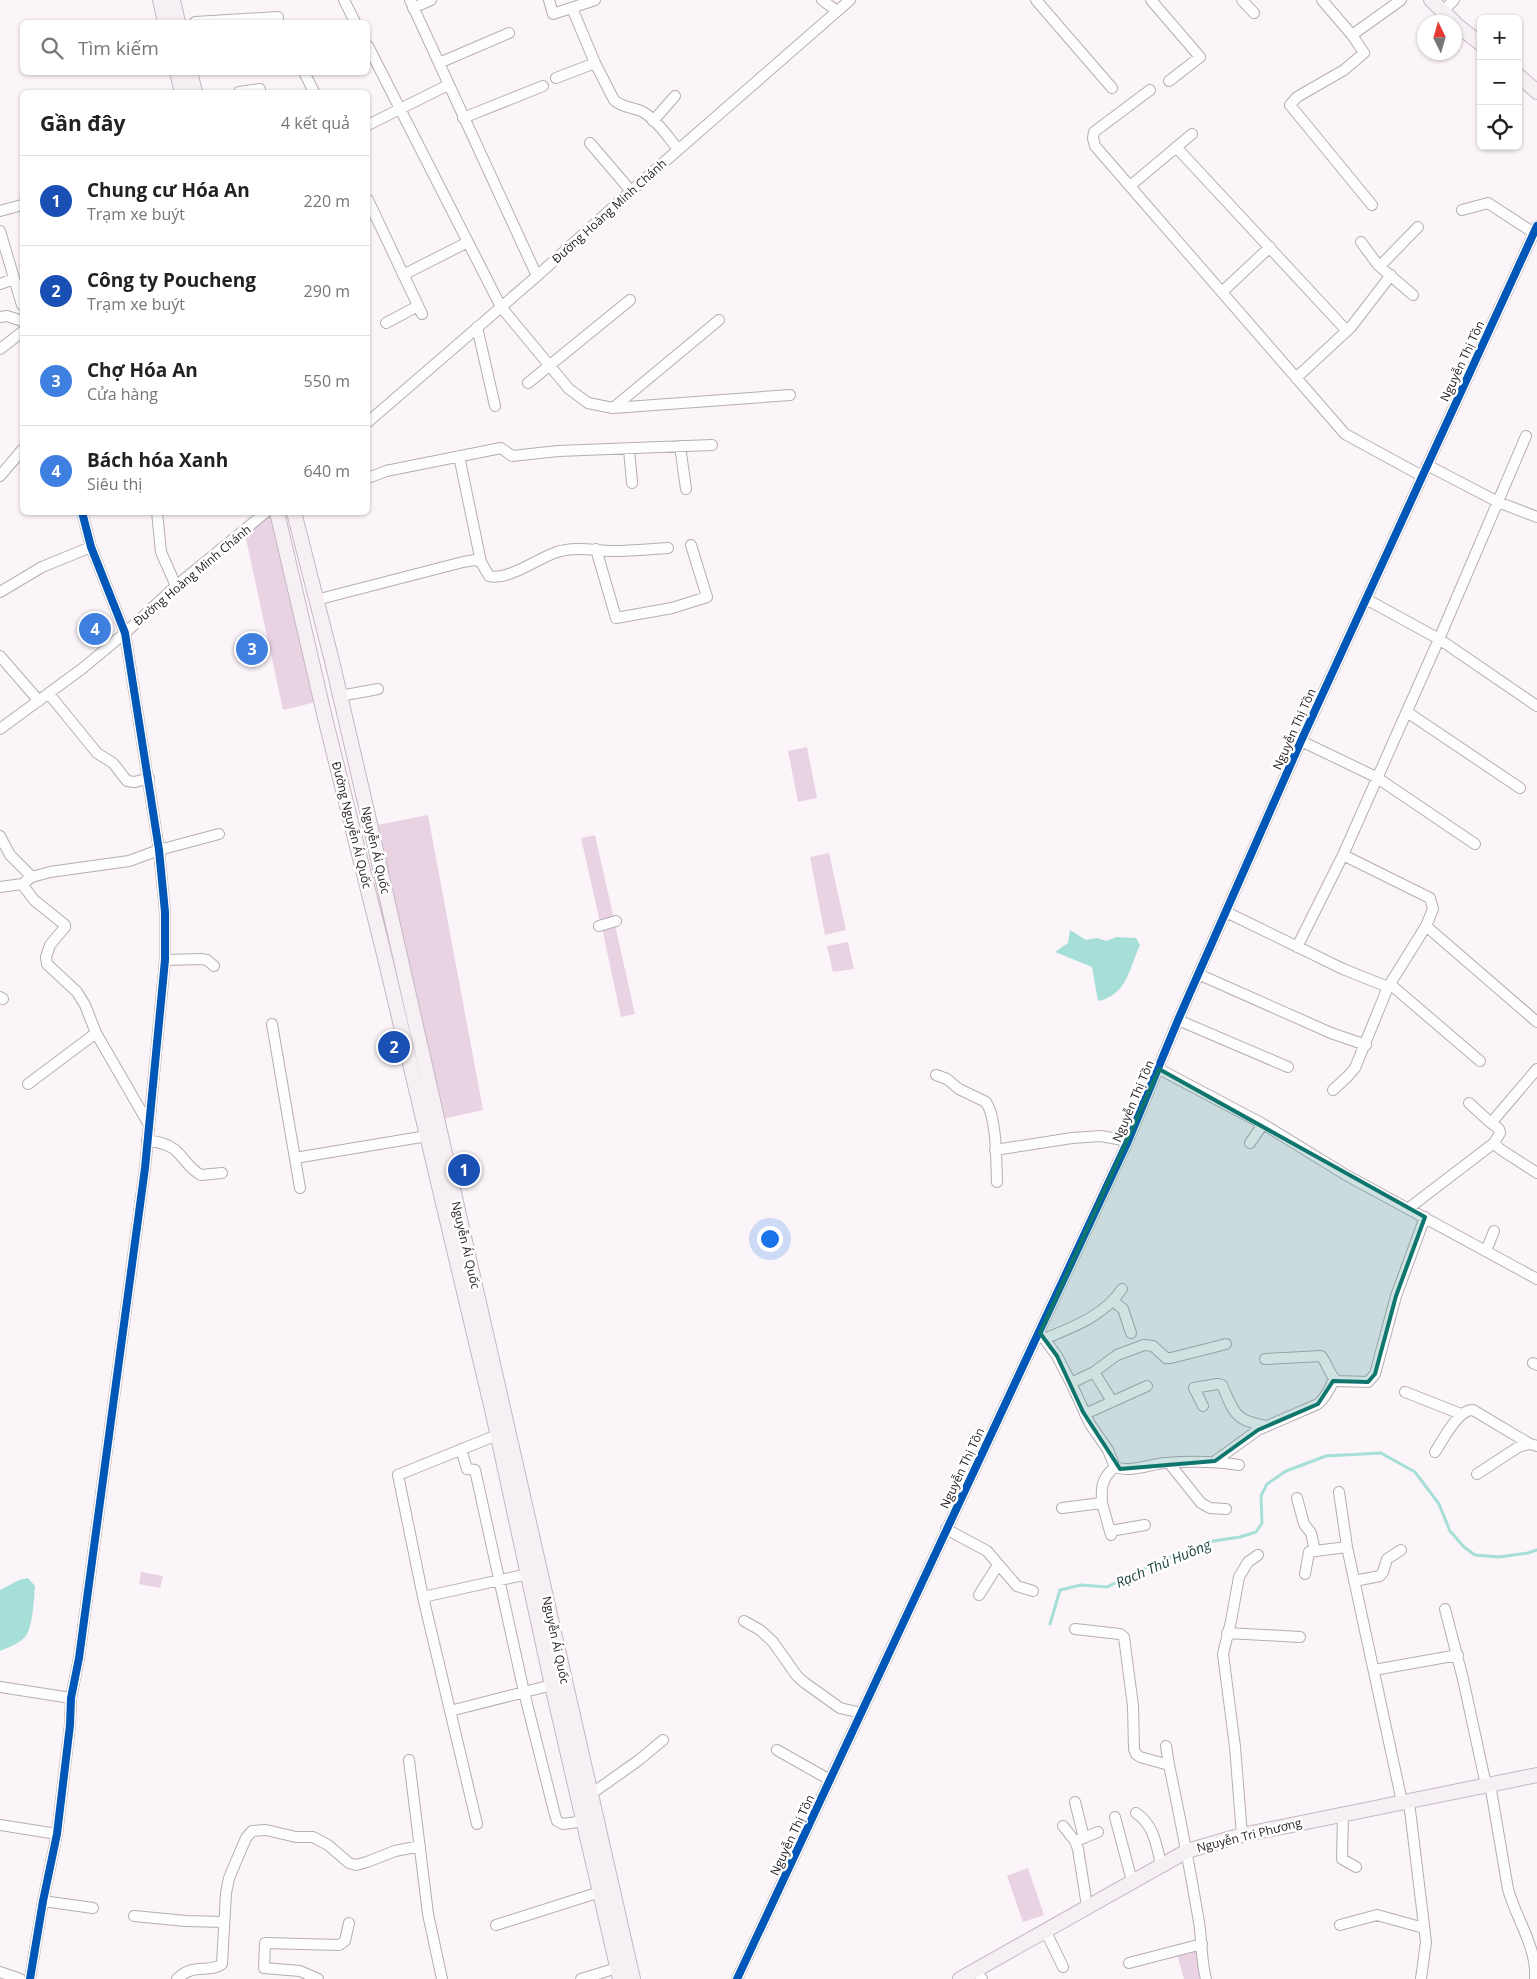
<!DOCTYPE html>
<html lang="vi">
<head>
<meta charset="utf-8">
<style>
	body { margin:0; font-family:"Open Sans",sans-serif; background:#f6f6f6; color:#222 }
	.controls { position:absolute; right:15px; top:15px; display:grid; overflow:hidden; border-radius:8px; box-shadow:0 1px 4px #0004 }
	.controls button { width:45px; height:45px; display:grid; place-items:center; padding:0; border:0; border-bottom:1px solid #e0e0e0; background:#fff; color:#222; font:25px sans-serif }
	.compass { position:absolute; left:1417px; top:15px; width:45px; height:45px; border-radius:50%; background:#fff; box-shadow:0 1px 4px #0004; rotate:355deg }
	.you { position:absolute; left:769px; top:1238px; width:18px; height:18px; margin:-12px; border:4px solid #fff; border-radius:50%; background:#1a73e8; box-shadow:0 0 0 8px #1a73e833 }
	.badge { display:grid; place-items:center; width:32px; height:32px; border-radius:50%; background:#2563eb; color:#fff; font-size:16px; font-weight:700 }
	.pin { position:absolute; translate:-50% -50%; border:2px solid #fff; box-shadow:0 1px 5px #0006 }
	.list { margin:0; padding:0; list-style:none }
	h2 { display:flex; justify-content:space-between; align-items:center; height:65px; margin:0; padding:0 20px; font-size:21px }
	h2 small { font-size:16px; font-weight:400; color:#767676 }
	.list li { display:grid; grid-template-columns:32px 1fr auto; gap:15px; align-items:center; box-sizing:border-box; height:90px; padding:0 20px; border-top:1px solid #e0e0e0 }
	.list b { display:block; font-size:19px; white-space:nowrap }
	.list p { margin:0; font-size:16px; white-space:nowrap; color:#767676 }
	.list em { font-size:16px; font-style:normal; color:#767676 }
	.icon { flex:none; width:28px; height:28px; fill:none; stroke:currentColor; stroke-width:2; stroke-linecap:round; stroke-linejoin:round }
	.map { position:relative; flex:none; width:1537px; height:1979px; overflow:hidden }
	.search { position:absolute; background:#fff; box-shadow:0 1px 4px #0004; left:20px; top:20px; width:350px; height:55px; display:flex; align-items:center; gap:12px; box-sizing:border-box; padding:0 18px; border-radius:8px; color:#767676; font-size:19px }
	.panel { position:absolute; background:#fff; box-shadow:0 1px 4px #0004; left:20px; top:90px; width:350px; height:425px; border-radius:8px }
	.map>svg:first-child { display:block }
</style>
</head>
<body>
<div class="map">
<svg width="1537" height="1979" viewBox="0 0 1537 1979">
	<rect width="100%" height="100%" fill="#fbf4f9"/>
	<path fill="#e9d3e3" d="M272,513L316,702L283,710L245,534Z
		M807,747L817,798L798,802L788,751Z
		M428,815L483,1110L443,1119L377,825Z
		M595,835L614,919L600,922L581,838Z
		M829,853L846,930L825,935L810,857Z
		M615,925L635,1014L621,1017L602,928Z
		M848,942L854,969L833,972L827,946Z
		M141,1572L163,1576L160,1588L139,1584Z
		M1028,1868L1044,1915L1023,1922L1007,1876Z
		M1199,1948L1203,1979H1184L1177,1954Z"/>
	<path fill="#a6dfd7" d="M1070,930L1086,940L1097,938L1107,941L1116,937L1136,938L1140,945C1129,969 1127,995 1098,1001L1092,967L1055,952L1068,943Z
		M28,1578L35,1586C34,1599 33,1623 27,1634C22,1643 9,1647 0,1651V1590L19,1580Z"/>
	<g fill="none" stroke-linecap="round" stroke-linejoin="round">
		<path stroke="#a6dfd7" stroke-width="3" d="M1050,1624L1060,1590L1081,1585L1107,1587L1154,1564L1207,1542L1240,1537L1256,1532L1262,1523L1261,1496L1267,1484L1286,1471L1326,1456L1381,1453L1415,1472L1439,1504L1450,1531L1464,1547L1475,1555L1499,1557L1528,1553L1537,1550"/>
		<g stroke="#b5aeb3" stroke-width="12">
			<path id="minor" d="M344,0L355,22
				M410,0L537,276
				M549,0L553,14L595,0
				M822,0L837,11
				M1036,0L1112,88
				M1151,0L1200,57L1169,81
				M1242,0L1254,13
				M1322,0L1352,35L1364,53L1344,70L1297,97L1290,105L1372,205
				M413,8L431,0
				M572,8L595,63L614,100C622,108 634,107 643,112C657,120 668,137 678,149
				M1442,12L1454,0
				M195,22L278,17
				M1352,35L1401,0
				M368,46L501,307L569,389L588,403L613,408L790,395
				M439,63L509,33
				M304,72L314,92
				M556,78L595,63
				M1150,90L1094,132L1093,138L1095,146L1345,434L1422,476
				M239,92L260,89
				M463,118L543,86
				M653,121L675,96
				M368,125L448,85
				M590,143L631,191
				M1176,147L1347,331
				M1130,186L1192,134
				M368,200L422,314
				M1462,210L1488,203L1534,233
				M0,211L22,205
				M0,231L22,305
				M1361,242L1378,265L1413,295
				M1380,266L1418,227
				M403,275L468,242
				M0,284L14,279
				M1222,292L1270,247
				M0,317L7,316L22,321
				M386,323L418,306
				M477,327L495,406
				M0,349L22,332
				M1296,378L1351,327L1391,275
				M528,383L630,300
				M613,408L719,320
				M368,422L537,276L631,191L850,0
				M680,446L686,489
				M629,449L632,483
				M459,456L481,562L489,576C508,581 538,558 557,552C576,546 595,551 614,551C632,551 650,549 668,548
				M1427,465L1498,502L1537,517
				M0,476L22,450
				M368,478L386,471L501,448L512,456L558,451L712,445
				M157,512L161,552L176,586
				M596,549L616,618L672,608L707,597L691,545
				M0,592L42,567L91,547
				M1366,599L1439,639L1537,706
				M316,600L463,562L475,560L481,562
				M0,656L39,701
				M49,694L97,753L113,763L127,781L135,782L149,778
				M340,696L378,689
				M1407,712L1520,788
				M0,729L83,668L125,633L176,586L266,512
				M1301,741L1376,777L1475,844
				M0,836L10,855L32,877
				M22,884L34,900L65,925V927L50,945L46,957L47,964L77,992L85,1005L96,1033L148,1123
				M0,887L22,884L32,877L50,872L129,861L159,850L219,834
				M1226,912L1343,969L1388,987
				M599,926L616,921
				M1426,926L1537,1022
				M1297,947L1343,855L1439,639L1526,436
				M165,960L201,959L207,960L214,966
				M1198,974L1331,1033L1366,1045
				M1390,984L1480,1061
				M0,997L3,999
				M1178,1020L1288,1067
				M272,1024L300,1188
				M1159,1069L1263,1124L1346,1175L1537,1279
				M936,1075L947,1079L959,1089L986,1102C997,1119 996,1160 997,1182
				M28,1084L96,1033
				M1333,1090L1347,1077L1355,1068L1388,987L1426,926L1433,909L1430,898L1343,855
				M1469,1103L1491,1123
				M147,1140C157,1142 166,1143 174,1149C184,1157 189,1169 201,1175L222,1173
				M1250,1143L1263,1124
				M1494,1143L1500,1149L1537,1173
				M995,1150L1072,1138L1101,1136L1128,1141
				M295,1158L427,1136
				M1409,1208L1494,1143L1500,1133L1499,1129L1491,1123L1537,1069
				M1486,1251L1494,1231
				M1113,1301L1123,1309L1131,1333
				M1040,1333L1057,1356L1071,1383L1090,1424L1108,1450L1115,1467C1130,1473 1150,1464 1165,1463C1191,1461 1213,1461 1239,1465
				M1044,1339C1073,1327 1104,1316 1122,1289
				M1265,1359L1321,1356C1328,1364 1329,1375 1337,1381L1368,1382L1375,1374L1396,1296L1425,1217
				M1533,1363L1537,1365
				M1094,1372L1112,1401
				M1071,1383L1094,1372L1117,1355L1144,1345L1153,1346L1166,1358H1171L1226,1344
				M1405,1392L1461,1414
				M1203,1406L1194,1388L1217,1384L1222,1385C1234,1413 1235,1421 1266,1426
				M1085,1414L1147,1386
				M461,1449L467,1469L475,1470L524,1692L555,1815L557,1821L563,1824L584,1821
				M1435,1452C1443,1440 1458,1409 1473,1410L1530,1444
				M1215,1461L1258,1430L1318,1404C1326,1397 1330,1389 1334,1379
				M1169,1463L1201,1503L1210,1508L1226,1509
				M1477,1474L1520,1446L1530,1444L1537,1446
				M1339,1492L1347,1547L1402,1802
				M1297,1498L1304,1524L1311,1533L1315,1551L1347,1547
				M1102,1503L1111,1535
				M1062,1508L1102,1503C1101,1486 1102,1478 1115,1467
				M946,1529L987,1551L1017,1586L1033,1591
				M1110,1531L1145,1525
				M1305,1574L1309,1552L1315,1551
				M1354,1581L1380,1576L1383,1572L1387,1559L1401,1550
				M979,1595L998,1565
				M423,1597L528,1574
				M1445,1609L1463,1679L1486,1785
				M744,1621L760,1630L773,1642L797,1676L805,1683L840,1708L861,1713
				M1075,1629L1120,1634L1124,1637L1133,1706L1134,1749L1136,1754L1140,1757L1169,1765C1180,1817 1190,1869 1199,1922C1202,1941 1201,1960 1206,1979
				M1227,1633L1300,1637
				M1374,1670L1458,1655
				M0,1687L71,1698
				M450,1711L552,1685
				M1166,1746L1169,1765
				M777,1750L830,1780
				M409,1760L428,1914L442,1979
				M1490,1784L1508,1889C1516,1919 1537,1946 1535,1979
				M591,1794L639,1760L663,1740
				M1075,1802L1084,1838
				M1409,1802L1426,1942L1421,1979
				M1136,1813C1154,1825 1156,1844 1161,1864
				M1343,1814L1342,1859L1356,1867
				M1115,1817L1132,1881
				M477,1824L423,1597L398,1475L497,1435
				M0,1825L57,1834
				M1063,1826L1075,1841L1078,1849L1087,1906
				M1242,1835L1235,1747L1223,1654L1231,1621L1239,1577L1248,1562L1258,1555
				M1078,1840L1098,1832
				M43,1901L93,1908
				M134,1916L186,1921L224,1922
				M496,1925L600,1892
				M1340,1925L1377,1915L1424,1928
				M1045,1930L1063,1967
				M1129,1963L1202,1944
				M976,1970L982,1979
				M0,1972L20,1979
				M30,1979L43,1901L57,1834L70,1725L71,1698L79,1658L145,1168L165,960V912L159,850L125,633L91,547L82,512
				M177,1979C194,1962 209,1974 222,1964L226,1893L229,1878L246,1838L252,1831L266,1830L296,1837H313L328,1845L349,1863L356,1865L367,1862L395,1851L420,1846
				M318,1979L300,1971L264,1968L265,1943L339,1945L345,1941L349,1923
				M581,1979L617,1968
				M737,1979L1128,1141L1178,1020L1301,741L1537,226"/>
		</g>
		<g stroke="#c5b8c2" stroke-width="16">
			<path id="major" d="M160,0L165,22
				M173,0L178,22
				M1431,0L1454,22
				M1454,23L1481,44
				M177,72L182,92
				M190,72L195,92
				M1518,75L1537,92
				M277,512L325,718L384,954L493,1414L553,1690L620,1979
				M294,512L332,661L370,824L633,1979
				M960,1979L1187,1851L1242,1835L1537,1775"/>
		</g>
		<use href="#minor" stroke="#fefdfe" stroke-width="10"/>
		<use href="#major" stroke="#f6f0f5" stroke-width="14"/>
		<g stroke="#fff" stroke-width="11">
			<path id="cycleway" d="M30,1979L43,1901L57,1834L70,1725L71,1698L79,1658L145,1168L165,960V912L159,850L125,633L91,547L82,512
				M737,1979L1128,1141L1178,1020L1301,741L1537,226"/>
		</g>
		<use href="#cycleway" stroke="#0057b8" stroke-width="8"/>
	</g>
	<path fill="#0f766e" fill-opacity="0.2" stroke="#0f766e" stroke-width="4" stroke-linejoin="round" d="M1159,1069L1425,1217L1396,1296L1375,1374L1368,1382L1333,1381L1318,1404L1258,1430L1215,1461L1120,1469L1083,1412L1057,1356L1040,1333Z"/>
	<g text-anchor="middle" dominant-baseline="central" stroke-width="5" stroke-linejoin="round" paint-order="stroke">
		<g font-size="12" fill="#282026" stroke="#fff">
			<text transform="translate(609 211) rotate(-42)">Đường Hoàng Minh Chánh</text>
			<text transform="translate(1462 361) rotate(-65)">Nguyễn Thị Tồn</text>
			<text transform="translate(192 575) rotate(-40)">Đường Hoàng Minh Chánh</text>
			<text transform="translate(1294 729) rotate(-66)">Nguyễn Thị Tồn</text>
			<text transform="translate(352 825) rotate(76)">Đường Nguyễn Ái Quốc</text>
			<text transform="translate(376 850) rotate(77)">Nguyễn Ái Quốc</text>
			<text transform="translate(1133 1101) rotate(-67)">Nguyễn Thị Tồn</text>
			<text transform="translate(466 1245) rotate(77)">Nguyễn Ái Quốc</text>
			<text transform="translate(962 1468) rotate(-65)">Nguyễn Thị Tồn</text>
			<text transform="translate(556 1640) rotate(78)">Nguyễn Ái Quốc</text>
			<text transform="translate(792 1835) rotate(-65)">Nguyễn Thị Tồn</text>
			<text transform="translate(1249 1835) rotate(-14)">Nguyễn Tri Phương</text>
		</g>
		<g font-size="14" font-style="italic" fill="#1a423c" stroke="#fff">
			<text transform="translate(1163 1563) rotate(-23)">Rạch Thủ Huồng</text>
		</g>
	</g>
</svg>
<div class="controls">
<button>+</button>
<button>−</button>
<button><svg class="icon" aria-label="locate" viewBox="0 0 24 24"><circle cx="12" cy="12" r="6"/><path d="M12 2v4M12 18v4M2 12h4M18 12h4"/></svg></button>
</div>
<svg class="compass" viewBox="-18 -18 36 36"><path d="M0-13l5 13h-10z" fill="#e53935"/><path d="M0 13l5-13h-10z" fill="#767676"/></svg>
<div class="you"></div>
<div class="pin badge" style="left:464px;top:1170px;background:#1a4fb4">1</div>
<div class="pin badge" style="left:394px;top:1047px;background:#1a4fb4">2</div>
<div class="pin badge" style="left:252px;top:649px;background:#3f7fe0">3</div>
<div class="pin badge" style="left:95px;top:629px;background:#3f7fe0">4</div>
<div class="search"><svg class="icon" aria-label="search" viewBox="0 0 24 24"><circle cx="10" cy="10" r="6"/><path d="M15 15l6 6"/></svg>Tìm kiếm</div>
<section class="panel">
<h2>Gần đây<small>4 kết quả</small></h2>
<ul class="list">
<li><span class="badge" style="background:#1a4fb4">1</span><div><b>Chung cư Hóa An</b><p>Trạm xe buýt</p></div><em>220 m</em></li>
<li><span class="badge" style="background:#1a4fb4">2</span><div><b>Công ty Poucheng</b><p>Trạm xe buýt</p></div><em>290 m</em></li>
<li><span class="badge" style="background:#3f7fe0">3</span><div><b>Chợ Hóa An</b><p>Cửa hàng</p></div><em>550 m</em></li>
<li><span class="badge" style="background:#3f7fe0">4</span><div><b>Bách hóa Xanh</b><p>Siêu thị</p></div><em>640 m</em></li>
</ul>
</section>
</div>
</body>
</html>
